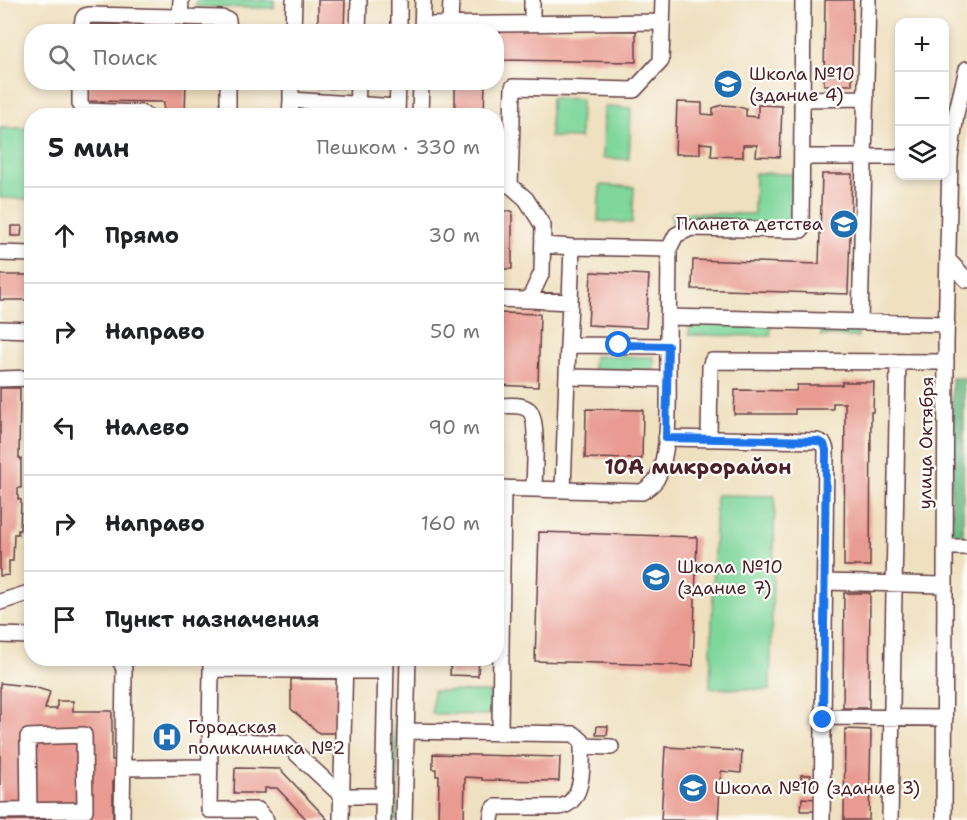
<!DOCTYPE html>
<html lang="ru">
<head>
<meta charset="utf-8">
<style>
	body { margin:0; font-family:"Shantell Sans",sans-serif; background:#f6f6f6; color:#202124 }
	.controls { position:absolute; right:18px; top:18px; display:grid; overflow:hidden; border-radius:12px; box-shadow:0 3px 9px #0003 }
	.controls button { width:54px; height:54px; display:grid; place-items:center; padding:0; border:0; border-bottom:2px solid #e0e0e0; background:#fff; color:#202124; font:30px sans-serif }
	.stop { position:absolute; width:18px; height:18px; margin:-14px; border:4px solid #1a73e8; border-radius:50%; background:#fff }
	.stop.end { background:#1a73e8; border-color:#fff; box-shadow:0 2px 6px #0008 }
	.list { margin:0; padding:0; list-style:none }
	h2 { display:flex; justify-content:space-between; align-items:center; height:78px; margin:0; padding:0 24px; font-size:26px }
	h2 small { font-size:20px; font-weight:400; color:#757577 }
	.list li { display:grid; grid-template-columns:39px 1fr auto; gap:18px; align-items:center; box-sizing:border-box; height:96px; padding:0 24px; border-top:2px solid #e0e0e0 }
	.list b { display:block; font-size:22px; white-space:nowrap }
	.list em { font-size:20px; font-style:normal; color:#757577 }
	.icon { flex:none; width:33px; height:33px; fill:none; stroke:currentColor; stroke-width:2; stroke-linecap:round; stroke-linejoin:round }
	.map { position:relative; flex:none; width:967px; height:820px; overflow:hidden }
	.search { position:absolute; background:#fff; box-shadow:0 3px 9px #0003; left:24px; top:24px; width:480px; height:66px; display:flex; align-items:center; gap:15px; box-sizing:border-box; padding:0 21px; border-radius:24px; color:#757577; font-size:22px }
	.panel { position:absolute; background:#fff; box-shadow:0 3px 9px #0003; left:24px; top:108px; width:480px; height:558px; border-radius:24px }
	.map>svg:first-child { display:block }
</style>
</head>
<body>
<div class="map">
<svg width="967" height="820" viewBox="0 0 967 820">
	<rect width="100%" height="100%" fill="#fdfcf7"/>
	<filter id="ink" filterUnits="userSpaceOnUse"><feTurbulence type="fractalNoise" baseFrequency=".0167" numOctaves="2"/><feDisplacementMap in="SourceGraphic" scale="12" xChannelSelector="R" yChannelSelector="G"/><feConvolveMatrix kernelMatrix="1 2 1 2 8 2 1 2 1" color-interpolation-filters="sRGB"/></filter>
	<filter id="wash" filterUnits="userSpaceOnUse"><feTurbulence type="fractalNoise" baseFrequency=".008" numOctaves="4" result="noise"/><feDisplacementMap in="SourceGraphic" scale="24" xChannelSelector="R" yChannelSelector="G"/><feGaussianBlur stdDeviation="1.35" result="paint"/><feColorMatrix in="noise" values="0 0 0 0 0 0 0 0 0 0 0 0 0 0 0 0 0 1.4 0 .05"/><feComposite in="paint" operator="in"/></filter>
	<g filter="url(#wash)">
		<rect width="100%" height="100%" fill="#efe0c0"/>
		<path fill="#7fd79b" stroke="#647b63" stroke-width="1.5" d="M197,0H274V8L196,7Z
			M551,98L581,99L580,138L550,137Z
			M604,107L631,108L629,159L603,158Z
			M0,128H31V199L0,198Z
			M755,173L793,174L792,224L672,222V213L754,214Z
			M600,185L634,187L632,223L598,221Z
			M690,322L771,324L770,336L689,335Z
			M821,325L858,326V337L821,336Z
			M594,356L654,357V371L593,369Z
			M716,495L775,496L770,690L710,688Z
			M433,691L490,692V715L432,714Z
			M394,718H398L397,820H392Z"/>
		<path fill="#67b883" stroke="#586c57" stroke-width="1.5" d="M952,378H964L963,546H951Z"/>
		<g id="blocks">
			<path fill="#e99b92" d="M318,0H345L344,32H318Z
				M825,0H853L852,85H824Z
				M88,24L187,26V32H88Z
				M456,28L636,31V62L496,60V32Z
				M87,82H186L185,116H163L164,102L87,101Z
				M317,82H343V88L317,89Z
				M455,82H485L484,116H455Z
				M677,102L702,103V114L713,115V108L722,105L735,106L746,109V116L758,117V105L782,106L780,157L756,156L757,145H743V157L711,156L712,144L700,143V154H675Z
				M822,174H852L848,294L692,289L693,260L819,264Z
				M496,211H512V269H496Z
				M11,226H22L21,236H11Z
				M591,272L649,275L646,328L588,325Z
				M0,275H32V300H0Z
				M496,313L540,314L538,387L496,385Z
				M842,382H874L873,412H871L870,566H844L845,403H833V409H795V414H734L735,390L796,391L797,385H842Z
				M0,388H20L19,458H21V488H18V499L21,500L20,530H18V534H14L13,561H9V575L0,576Z
				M586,409L643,410L642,459L585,458Z
				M496,433L500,434L499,481L496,480Z
				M539,532L697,537L693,666L535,661Z
				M844,593H870L869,708H843Z
				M451,658H479L478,676L450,675Z
				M291,679H340L339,733H319L291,709Z
				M0,683L34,687L50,692L45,709H57V701H73V711H112V760H120V781H113V820H0Z
				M597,726H608L607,735H596Z
				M845,729L871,730L869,820H844Z
				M665,747L742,751L741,773L721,771L718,820H661Z
				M433,754L560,757L559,781L482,780V778L465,777L464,820H438L439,776H436V769H433Z
				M235,768L280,769L328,820H307L277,788H265V793H234Z
				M801,775H811V785H801Z
				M802,798L816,799L815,811H801Z"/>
		</g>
	</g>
	<g filter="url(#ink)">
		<use href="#blocks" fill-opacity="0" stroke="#633c41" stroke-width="1.5"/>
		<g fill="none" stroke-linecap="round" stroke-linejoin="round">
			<g stroke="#633c41" stroke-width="18">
				<path id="minor" d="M180,17L181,0
					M532,23V0
					M450,24L451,0
					M422,25L662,22
					M81,32L83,19L85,16L89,15L221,18L228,20L229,32
					M293,32L294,0
					M358,32L359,0
					M399,32V0
					M422,32L423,0
					M80,82V104L85,111L141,113L146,116
					M291,82V100L397,107
					M802,99L866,98
					M397,115L398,82
					M228,116V82
					M290,116L291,100
					M357,116L358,82
					M420,116L421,82
					M802,157H900
					M496,185H510L526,199L543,226L542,272L529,300L496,299
					M510,185L513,87L634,90L661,61L663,0
					M544,245L572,247
					M0,253L32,254
					M948,260L967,280
					M529,300L570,302L568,345L668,346L669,249L676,235L691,228L801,230L803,0
					M570,302L572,247L669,249
					M668,317L947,324
					M860,322L868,0
					M0,329L32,330
					M568,345L563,490L642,492C647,489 652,485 656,480C673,451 667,380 668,346
					M567,377L667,379
					M0,379L32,378
					M496,406C506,406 521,403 529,410C539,419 534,474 534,489L496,488
					M666,438L817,441L824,444L826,450L822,820
					M709,439L710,367L712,361L946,362
					M534,489L563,490
					M945,547H967
					M825,582L944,585
					M0,602L32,592
					M0,635L32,636
					M119,658L124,669L122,820
					M211,658V669L386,671
					M823,717L945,718
					M406,731L574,734L582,741C582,761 586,803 559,807H496L493,809L491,820
					M500,732L503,488
					M210,740L211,669
					M582,746L611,747
					M123,768L210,767
					M0,811L85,810L84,735L28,737L29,811
					M266,820L258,810H209L210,740L285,743L342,796H384
					M341,820L345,658
					M383,820L386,658
					M404,820L408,658
					M890,820L898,362
					M944,820L946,344L950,158L956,114L967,69"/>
			</g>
			<use href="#minor" stroke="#fff" stroke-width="15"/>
		</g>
	</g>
	<g fill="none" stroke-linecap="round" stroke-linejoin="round" filter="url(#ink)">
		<path stroke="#1a73e8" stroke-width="8" d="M619,345L668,346L666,438L817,441L824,444L826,450L823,720"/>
	</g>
	<defs>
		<g id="school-disc" transform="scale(1.5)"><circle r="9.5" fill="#1f6fb2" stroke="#fdfcf7"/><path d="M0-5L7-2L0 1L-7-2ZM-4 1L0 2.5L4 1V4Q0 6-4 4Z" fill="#fff"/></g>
		<g id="hospital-disc" transform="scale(1.5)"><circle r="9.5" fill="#1f6fb2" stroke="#fdfcf7"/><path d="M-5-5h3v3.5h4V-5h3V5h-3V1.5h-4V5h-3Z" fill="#fff"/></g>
	</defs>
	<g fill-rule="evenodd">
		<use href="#school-disc" x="728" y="84"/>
		<use href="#school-disc" x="844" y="224"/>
		<use href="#school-disc" x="656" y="577"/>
		<use href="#hospital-disc" x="167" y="737"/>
		<use href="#school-disc" x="693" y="788"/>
	</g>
	<g text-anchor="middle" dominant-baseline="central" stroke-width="4.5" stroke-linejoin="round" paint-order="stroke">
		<g font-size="18" fill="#4a1f2b" stroke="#fdfcf7" text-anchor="start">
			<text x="749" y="74">Школа №10<tspan x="749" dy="21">(здание 4)</tspan></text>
			<text x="823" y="224" text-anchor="end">Планета детства</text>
			<text x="677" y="567">Школа №10<tspan x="677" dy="21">(здание 7)</tspan></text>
			<text x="188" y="727">Городская<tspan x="188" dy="21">поликлиника №2</tspan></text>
			<text x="714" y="788">Школа №10 (здание 3)</text>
		</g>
		<g font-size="18" fill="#4a1f2b" stroke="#fdfcf7">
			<text transform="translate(926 443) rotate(-89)">улица Октября</text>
		</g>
		<g font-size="21" font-weight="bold" fill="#4a1f2b" stroke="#fdfcf7">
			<text x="698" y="467">10А микрорайон</text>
		</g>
	</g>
</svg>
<div class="controls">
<button>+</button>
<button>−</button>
<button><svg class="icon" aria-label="layers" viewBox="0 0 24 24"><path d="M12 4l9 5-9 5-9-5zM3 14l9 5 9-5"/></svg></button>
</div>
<div class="stop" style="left:619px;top:345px"></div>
<div class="stop end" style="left:823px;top:720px"></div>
<div class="search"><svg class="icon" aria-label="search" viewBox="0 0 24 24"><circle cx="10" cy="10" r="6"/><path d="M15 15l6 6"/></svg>Поиск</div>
<section class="panel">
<h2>5 мин<small>Пешком · 330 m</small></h2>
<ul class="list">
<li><svg class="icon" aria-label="ahead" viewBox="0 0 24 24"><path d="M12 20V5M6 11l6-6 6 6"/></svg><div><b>Прямо</b></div><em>30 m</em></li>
<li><svg class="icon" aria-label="right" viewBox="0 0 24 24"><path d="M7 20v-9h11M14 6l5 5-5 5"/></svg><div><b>Направо</b></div><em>50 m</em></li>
<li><svg class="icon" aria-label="left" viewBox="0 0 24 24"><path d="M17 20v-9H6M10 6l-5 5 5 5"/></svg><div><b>Налево</b></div><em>90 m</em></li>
<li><svg class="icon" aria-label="right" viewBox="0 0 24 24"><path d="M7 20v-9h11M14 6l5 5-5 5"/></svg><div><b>Направо</b></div><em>160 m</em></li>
<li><svg class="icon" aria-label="arrive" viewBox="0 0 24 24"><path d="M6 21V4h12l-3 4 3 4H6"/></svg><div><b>Пункт назначения</b></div></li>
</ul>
</section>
</div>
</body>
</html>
